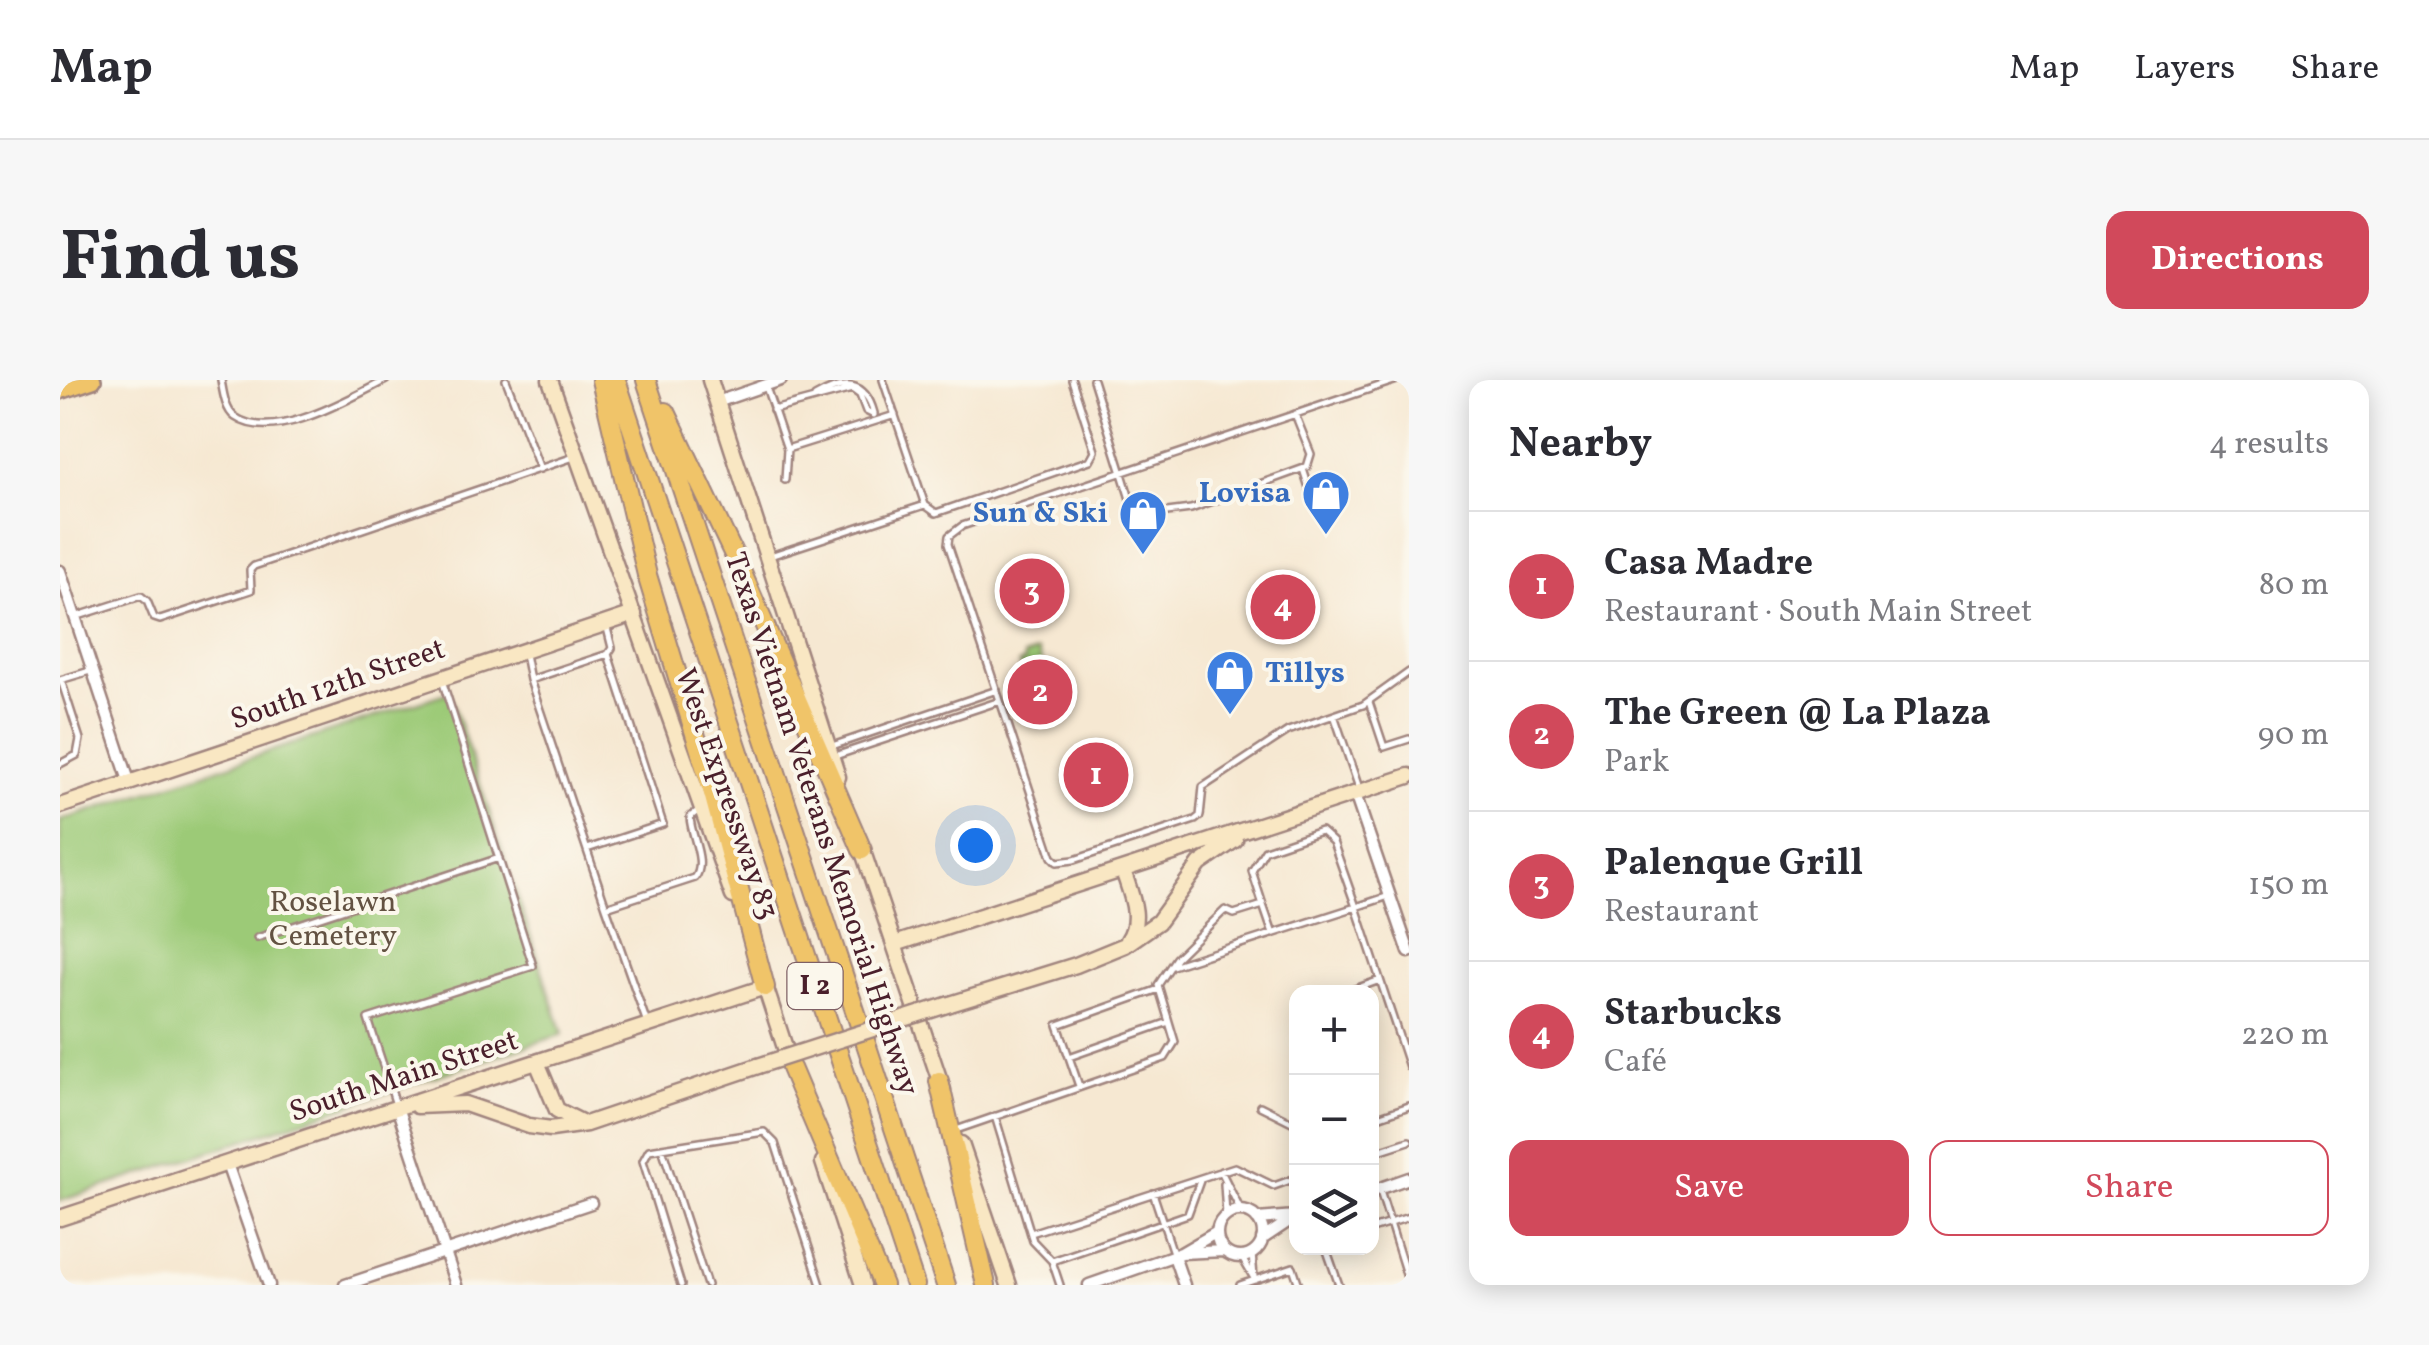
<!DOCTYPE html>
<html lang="en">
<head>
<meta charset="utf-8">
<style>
	body { margin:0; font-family:Vollkorn,serif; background:#f7f7f7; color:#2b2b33 }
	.controls { position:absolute; right:30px; bottom:30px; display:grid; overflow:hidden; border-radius:20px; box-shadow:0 5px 25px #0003 }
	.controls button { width:90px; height:90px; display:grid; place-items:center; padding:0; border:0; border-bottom:2px solid #e1e1e2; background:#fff; color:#2b2b33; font:50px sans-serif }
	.you { position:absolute; left:915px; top:465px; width:35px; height:35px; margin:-25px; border:8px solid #fff; border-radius:50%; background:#1a73e8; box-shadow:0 0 0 15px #1a73e833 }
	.badge { display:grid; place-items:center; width:65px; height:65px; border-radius:50%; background:#d1495b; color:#fff; font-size:32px; font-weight:700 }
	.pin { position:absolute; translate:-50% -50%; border:5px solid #fff; box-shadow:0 2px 10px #0006 }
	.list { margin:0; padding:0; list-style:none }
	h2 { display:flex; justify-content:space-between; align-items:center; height:130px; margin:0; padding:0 40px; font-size:42px }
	h2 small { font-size:32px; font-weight:400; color:#7c7c81 }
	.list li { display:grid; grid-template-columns:65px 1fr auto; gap:30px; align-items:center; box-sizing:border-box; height:150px; padding:0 40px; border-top:2px solid #e1e1e2 }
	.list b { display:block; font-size:38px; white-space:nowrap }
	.list p { margin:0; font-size:32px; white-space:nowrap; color:#7c7c81 }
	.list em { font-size:32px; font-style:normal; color:#7c7c81 }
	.actions { display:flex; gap:20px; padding:30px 40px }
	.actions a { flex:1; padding:22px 0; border:2px solid #d1495b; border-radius:20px; text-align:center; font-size:35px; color:#d1495b }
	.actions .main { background:#d1495b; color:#fff }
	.icon { flex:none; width:55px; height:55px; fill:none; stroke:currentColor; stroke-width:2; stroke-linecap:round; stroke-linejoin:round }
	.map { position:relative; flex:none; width:1349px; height:905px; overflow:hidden; border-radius:20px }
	header { display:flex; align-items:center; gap:60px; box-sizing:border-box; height:140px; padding:0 50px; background:#fff; border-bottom:2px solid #e1e1e2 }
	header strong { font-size:48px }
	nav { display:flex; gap:55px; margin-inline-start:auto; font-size:35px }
	.intro { display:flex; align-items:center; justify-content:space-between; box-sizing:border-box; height:240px; padding:0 60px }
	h1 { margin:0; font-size:70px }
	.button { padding:25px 45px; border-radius:20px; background:#d1495b; color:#fff; font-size:35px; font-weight:700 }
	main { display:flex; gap:60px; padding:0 60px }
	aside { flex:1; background:#fff; border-radius:20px; box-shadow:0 5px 25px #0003 }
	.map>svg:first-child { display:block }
</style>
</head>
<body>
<header>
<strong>Map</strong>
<nav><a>Map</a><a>Layers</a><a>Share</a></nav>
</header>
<div class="intro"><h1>Find us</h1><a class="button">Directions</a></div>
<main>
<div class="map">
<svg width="1349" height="905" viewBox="0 0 1349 905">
	<rect width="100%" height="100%" fill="#fbf7ec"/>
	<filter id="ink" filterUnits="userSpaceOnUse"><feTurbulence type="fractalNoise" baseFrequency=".01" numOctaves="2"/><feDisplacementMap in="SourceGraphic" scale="20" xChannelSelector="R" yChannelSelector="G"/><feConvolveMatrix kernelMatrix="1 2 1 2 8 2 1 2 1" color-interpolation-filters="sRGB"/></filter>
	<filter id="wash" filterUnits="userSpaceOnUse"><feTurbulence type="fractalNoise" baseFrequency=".0048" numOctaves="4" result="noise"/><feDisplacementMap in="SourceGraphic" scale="40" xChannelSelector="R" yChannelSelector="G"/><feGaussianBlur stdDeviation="2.25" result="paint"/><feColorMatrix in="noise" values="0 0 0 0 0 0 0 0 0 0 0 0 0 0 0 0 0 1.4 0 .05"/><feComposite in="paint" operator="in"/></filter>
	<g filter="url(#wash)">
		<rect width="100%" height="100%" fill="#f6e8d2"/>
		<path fill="#9cca77" stroke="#737451" stroke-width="2.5" d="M978,271L1001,342L987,346L985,341L979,343L959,283L965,281L964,276Z
			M389,312L503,654L0,821V441Z"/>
	</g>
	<g filter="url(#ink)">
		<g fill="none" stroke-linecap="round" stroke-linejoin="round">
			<g stroke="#a0847e" stroke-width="10">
				<path id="lane" d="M161,0C163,11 165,30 175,37C214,64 290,18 326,0
					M446,0L480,89
					M823,0L865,125
					M1033,0L1070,119L1075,129L1083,135L1131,129L1247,87L1251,74L1235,34
					M1337,0L902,146L889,156L888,164L992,477L997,482L1014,480L1135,440L1140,436L1143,407L1228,351L1303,325L1349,292
					M706,7L727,69L725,100
					M755,17C784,0 805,0 814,33
					M713,30L792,9L800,15L806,31L814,35
					M727,69L835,35
					M1243,89L1253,120
					M710,176L865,125L876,133L1030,80L1035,71L1012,0
					M15,237L81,216L87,221L94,238L100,240L191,210L190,190L194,186L514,77
					M546,244L552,268L548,274
					M465,274L470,300
					M0,300L30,291
					M1309,322L1324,367L1349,359
					M1274,335L1299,408
					M769,367L937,310
					M775,376L940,321
					M0,384L17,375L20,359L1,300
					M527,469L603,444L548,274L470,300L546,527
					M1203,525L1213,554
					M197,558L439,478
					M1112,586L1296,527L1349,687
					M1287,612L1320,600
					M587,643L546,527L635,498C647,482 631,457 630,437L639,430
					M1009,677L1109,642
					M1019,706L998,645L1099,609
					M336,725L308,639L473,586L382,300
					M1200,726L1236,744
					M935,736L973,861L992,881L1000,905
					M1312,739L1349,726
					M896,750L1105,678L1115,662L1098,605L1116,578L1165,530L1174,534L1203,525L1192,491L1205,470L1261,451L1273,462L1296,527L1329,516
					M602,768L647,905
					M1312,773L1349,761
					M1161,791L1181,831
					M1164,804L1166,835
					M1320,811L1349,904
					M1093,813L1113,873
					M1312,849L1349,837
					M971,853L1175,787L1214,806L1236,798
					M1266,868L1279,905
					M1192,874L1194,897
					M1182,878L1195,900
					M992,881L1128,834L1141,798
					M621,905L583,781L589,770L704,752L715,763L761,905
					M1180,905L1233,887L1239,905"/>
			</g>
			<g stroke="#a0847e" stroke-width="15">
				<path id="street" d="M657,22L721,0
					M0,191L70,404
					M1295,414L1349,572
					M337,727L396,905
					M167,784L209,905
					M1312,811L1349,798
					M1157 854a23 23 0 1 1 46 0a23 23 0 1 1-46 0Z
					M1197,839L1236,836
					M1202,859L1235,837
					M1121,873L1164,871
					M1114,876L1124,905
					M285,905L531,823
					M1029,905L1121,873L1157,852"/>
			</g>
			<g stroke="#a0847e" stroke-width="19">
				<path id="secondary" d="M490,0L673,516
					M650,0L778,397
					M0,426L574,234
					M799,460L883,710
					M1063,490C1070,513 1083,538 1068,560
					M835,564L1349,396
					M702,597L731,686
					M890,624L1016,585L1065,565L1098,542L1140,484L1175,460
					M477,682L497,730L521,742
					M357,726L405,724L469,746L491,749L526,744L698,686
					M901,764L949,905
					M763,782L803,905
					M0,838L705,607"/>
			</g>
			<g stroke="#a0847e" stroke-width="20">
				<path id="primary" d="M0,11L33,0"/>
			</g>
			<g stroke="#a0847e" stroke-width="22">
				<path id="highway" d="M541,0L587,195L653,413L705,607
					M556,0L855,905
					M586,0L886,905
					M606,32L676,179L802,470
					M731,688L823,905
					M879,701L926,905"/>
			</g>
			<use href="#lane" stroke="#fff" stroke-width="5"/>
			<use href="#street" stroke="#fff" stroke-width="10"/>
			<use href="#secondary" stroke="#f9e7c3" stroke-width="14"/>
			<use href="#primary" stroke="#f0c469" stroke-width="15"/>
			<use href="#highway" stroke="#f0c469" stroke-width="18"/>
			<g stroke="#a0847e" stroke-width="19" stroke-linecap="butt">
				<path id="secondary-bridge" d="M698,686L890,624"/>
			</g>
			<use href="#secondary-bridge" stroke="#f9e7c3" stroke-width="14"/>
		</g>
	</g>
	<defs>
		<g id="shop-pin" transform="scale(2.5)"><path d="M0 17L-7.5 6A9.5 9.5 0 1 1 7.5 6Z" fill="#3f7fe0" stroke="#fbf7ec"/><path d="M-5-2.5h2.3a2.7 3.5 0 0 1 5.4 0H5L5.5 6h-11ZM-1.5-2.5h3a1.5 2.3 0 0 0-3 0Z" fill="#fff"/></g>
	</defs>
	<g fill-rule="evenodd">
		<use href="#shop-pin" x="1266" y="114"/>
		<use href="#shop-pin" x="1083" y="134"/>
		<use href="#shop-pin" x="1170" y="294"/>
	</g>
	<g text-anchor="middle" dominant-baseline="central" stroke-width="8" stroke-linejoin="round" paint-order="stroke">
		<rect fill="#fbf7ec" stroke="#7f6065" stroke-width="2.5" x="727.5" y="583" width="55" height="46" rx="8"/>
		<g font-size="28" font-weight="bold" fill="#4a1f2b">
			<text x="755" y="606">I 2</text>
		</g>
		<g font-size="30" font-weight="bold" fill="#366cbe" stroke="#fbf7ec" text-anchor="end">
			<text x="1231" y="114">Lovisa</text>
			<text x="1048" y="134">Sun &amp; Ski</text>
			<text x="1205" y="294" text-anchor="start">Tillys</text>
		</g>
		<g font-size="30" fill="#4a1f2b" stroke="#fbf7ec">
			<text transform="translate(278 305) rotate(-19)">South 12th Street</text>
			<text transform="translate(666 414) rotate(71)">West Expressway 83</text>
			<text transform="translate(761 444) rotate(72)">Texas Vietnam Veterans Memorial Highway</text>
			<text transform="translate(344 697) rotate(-18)">South Main Street</text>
		</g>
		<g font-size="30" fill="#635242" stroke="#fbf7ec">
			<text x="273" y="523">Roselawn<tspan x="273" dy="34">Cemetery</tspan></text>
		</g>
	</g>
</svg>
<div class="controls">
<button>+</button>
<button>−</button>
<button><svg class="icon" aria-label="layers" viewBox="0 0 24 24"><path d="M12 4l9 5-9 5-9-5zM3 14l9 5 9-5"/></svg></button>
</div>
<div class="you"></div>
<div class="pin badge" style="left:1036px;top:395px">1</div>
<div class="pin badge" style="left:980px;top:312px">2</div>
<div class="pin badge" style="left:972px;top:211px">3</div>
<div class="pin badge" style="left:1223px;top:227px">4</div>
</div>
<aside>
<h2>Nearby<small>4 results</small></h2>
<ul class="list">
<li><span class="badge">1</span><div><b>Casa Madre</b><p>Restaurant · South Main Street</p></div><em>80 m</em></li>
<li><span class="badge">2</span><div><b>The Green @ La Plaza</b><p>Park</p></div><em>90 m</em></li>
<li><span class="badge">3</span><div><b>Palenque Grill</b><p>Restaurant</p></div><em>150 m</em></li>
<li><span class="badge">4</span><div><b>Starbucks</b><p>Café</p></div><em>220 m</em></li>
</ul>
<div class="actions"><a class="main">Save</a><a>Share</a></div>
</aside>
</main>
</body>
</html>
